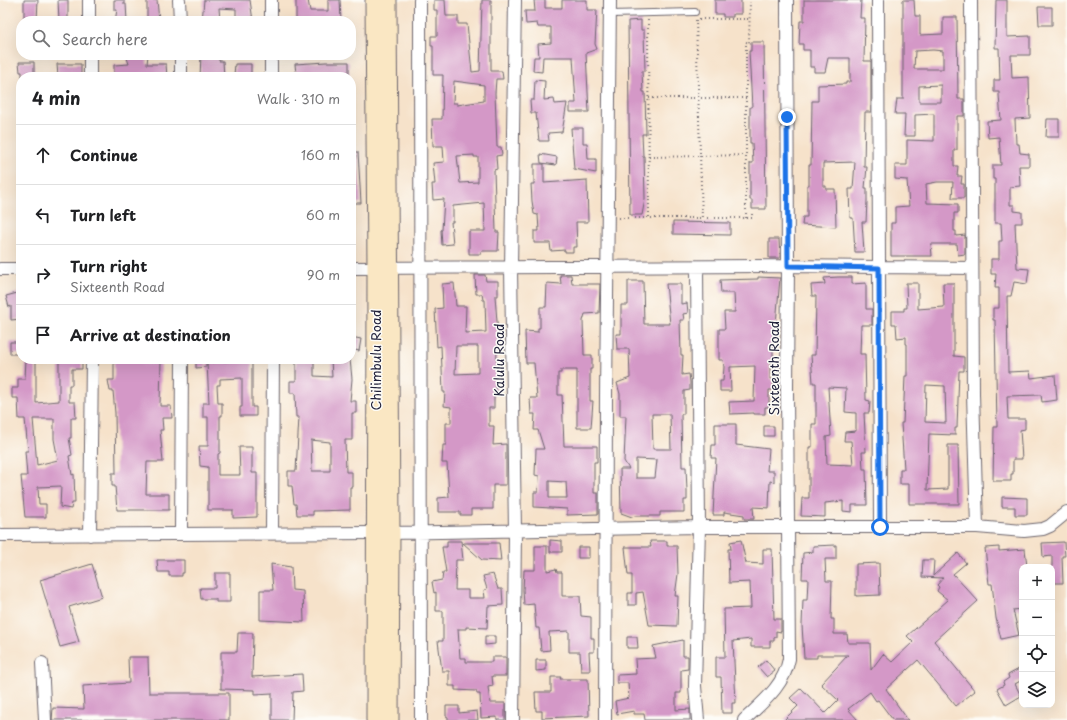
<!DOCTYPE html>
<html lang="en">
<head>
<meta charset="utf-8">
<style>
	body { margin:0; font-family:"Playpen Sans",sans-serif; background:#f6f6f6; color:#202124 }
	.controls { position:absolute; right:12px; bottom:12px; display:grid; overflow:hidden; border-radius:8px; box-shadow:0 4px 16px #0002 }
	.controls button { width:36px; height:36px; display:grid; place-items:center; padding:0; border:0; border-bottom:1px solid #e0e0e0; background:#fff; color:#202124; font:20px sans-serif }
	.stop { position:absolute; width:12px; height:12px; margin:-9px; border:3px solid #1a73e8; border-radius:50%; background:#fff }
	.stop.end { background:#1a73e8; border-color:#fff; box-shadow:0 1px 4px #0008 }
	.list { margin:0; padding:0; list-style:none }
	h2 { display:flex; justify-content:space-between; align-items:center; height:52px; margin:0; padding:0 16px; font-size:17px }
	h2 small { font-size:13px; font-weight:400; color:#757577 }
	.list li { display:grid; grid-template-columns:26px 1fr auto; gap:12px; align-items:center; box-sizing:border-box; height:60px; padding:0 16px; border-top:1px solid #e0e0e0 }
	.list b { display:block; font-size:15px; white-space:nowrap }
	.list p { margin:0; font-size:13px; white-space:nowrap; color:#757577 }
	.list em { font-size:13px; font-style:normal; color:#757577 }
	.icon { flex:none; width:22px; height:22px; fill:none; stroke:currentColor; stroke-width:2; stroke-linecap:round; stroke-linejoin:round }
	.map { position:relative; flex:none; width:1067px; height:720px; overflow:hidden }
	.search { position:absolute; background:#fff; box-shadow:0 4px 16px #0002; left:16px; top:16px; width:340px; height:44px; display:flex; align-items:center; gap:10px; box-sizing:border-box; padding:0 14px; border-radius:16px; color:#757577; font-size:15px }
	.panel { position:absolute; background:#fff; box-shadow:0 4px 16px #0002; left:16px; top:72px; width:340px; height:292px; border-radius:16px }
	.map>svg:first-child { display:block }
</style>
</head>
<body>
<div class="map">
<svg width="1067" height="720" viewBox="0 0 1067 720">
	<rect width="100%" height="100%" fill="#fdfcf7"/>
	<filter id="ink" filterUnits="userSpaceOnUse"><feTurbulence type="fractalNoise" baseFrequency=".025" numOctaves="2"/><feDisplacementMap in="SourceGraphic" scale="8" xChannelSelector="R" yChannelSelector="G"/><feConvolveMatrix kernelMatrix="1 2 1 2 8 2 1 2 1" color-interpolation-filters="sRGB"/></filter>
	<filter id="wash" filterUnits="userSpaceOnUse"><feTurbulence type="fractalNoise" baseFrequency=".012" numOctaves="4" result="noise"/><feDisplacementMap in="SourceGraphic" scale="16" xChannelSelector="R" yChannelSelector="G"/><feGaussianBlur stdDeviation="0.9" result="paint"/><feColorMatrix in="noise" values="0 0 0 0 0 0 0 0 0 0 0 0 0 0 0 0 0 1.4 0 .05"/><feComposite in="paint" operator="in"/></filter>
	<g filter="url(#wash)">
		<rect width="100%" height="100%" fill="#f6e2ca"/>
		<g id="blocks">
			<path fill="#d498c7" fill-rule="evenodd" d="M24,0H38L37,21H24Z
				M58,0H68V21H59Z
				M114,0H124V4H126L127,21H115L117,10H114Z
				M147,0H157L159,21H147Z
				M204,0H250L253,21H236V9L219,8L220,21H202Z
				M296,0H308L310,11H328V0H340L341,21H296Z
				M434,0H445L446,16H458V24H467L472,72L480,71L482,0H491V71H502L503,79H496L495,93L497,147H501L502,155L496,156L497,169L494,170L496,232H499L498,251H481V254H469V231H485L484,203L453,206V222H451L453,244L442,245L441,230H442L444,199L433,200L432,184H435L433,163L444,162L443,146H433L432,119H442L443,75H433V46H431V36H437V10H434ZM454,81L484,85V101L457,105V103H453ZM474,155V157H478V182L460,183L457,156Z
				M534,0H545V8H562V0H587V10H597L595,44L597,49L586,53L589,112H570V103H576L573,57H543L542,72L533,71L534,57H539L538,44L551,43V27H538L537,23L526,24L525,11H535Z
				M715,0H741V14H733V17H723V14H715Z
				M804,0H861L860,18H865L864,61H871V112H865L864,167H867L865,188H867V201L866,222H862L864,252H855L853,218H850L849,189H853L855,162L823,163V186H826V189H835L836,227L802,225L803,217H807V185H809V165H811L812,101H818V85L846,84V82H850V58H828L825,72H814V67H810V50H803V44H799L800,21H804Z
				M903,0H914L915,16H920V35L943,34V17H957L958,99H964V116H957V150H954V166H958L957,176H962L961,184H964V198H952L953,182H937L926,184L927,203L958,204V213H954V231H956V236L965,235V254L958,255L957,244H931L932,256H891V223H895V207L909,206L907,180L895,179V165H907V140L934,141V114L915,115V136H904L905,114H895L897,99H903ZM933,50L943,51V69H914L915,51ZM941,85V102H919V86Z
				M996,0H1007V37L1030,36V55H1011L1012,78L1029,77L1030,118L1015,119L1016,144H1019L1020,153L1029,154V166H1019L1020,186L1010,187V205H1014V211L1022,212V223H1015L1017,268L1029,269L1027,284L1014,282L1011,296H1007L1008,372L1030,371L1031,378L1055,375L1057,400L1042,402L1041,395L1007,396L1008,419H1025V429L1020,430L1022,459H1013V474H1011V481H993L994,427H997L995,320H993V308H999V288H995L996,274H991V259H999V241H1002L1001,223H995V179H993V165H1001L999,137L988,138L987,121L1001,120L999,95V92H994V80H1000L999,48H995Z
				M1038,7H1052V25H1039Z
				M641,20V30H644L645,71H642L643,92H645L646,134H642L643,156H644L645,199L642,215H630L628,21Z
				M751,42H764L766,209H752V200H750V163H753L752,143H750V107H752L749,51H751Z
				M126,55H148L147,64H166L167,77H114V65L129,64Z
				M201,55H219V61H223L224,77H200Z
				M19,62H34V76L22,77V72H20Z
				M326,62H349V77H308L307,73L296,74L295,64Z
				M57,64H81V77H58Z
				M235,64H251V76L234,75Z
				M535,80L545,81L544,100L554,99L555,104L567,103L562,132L548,133L549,141H539L536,113H531L530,100H534Z
				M1047,119H1059V137H1046Z
				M571,128H583V143H587L588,159H596V173L574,169Z
				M351,152H358L361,203H351Z
				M540,154L557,157L556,165L541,163Z
				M534,164H544V183L587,180L588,222H576L577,247H573V252H565V250L551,251L550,243H534V231H539L538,215L534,214L532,201L531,184H534Z
				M673,222L730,223V235L673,234Z
				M769,239H779L780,258H769Z
				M475,275H485L486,281H498V296H495L499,347H497L496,392H494V408H489V426H494L493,445L506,444V485H493V509H471V515H460V512H438V498L449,497L447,463H442L443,445H446V423H451V407L444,406L445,392H443L441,346L437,347L435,309L443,308L442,284L454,283L456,306H466L465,333L486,332L485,300H483L482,294H476ZM456,346H478V373L455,374Z
				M560,275H571L572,284H600L599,313L585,314L583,321L584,355H592V369H590V401H593L591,428H577V370H561V373H558V395H562L564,446H597V462H594V493H598V514L567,515V509L534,507V492H538L539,476L535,475L536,449H544L538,430H534L535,414H531L530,398H537L534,363H526L525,331L538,332V328H540V307H546L547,283L561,284ZM549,481L566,482L567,498H549Z
				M758,277L780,278L776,324H773V362H770V379H774L773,390H769V407H765V414H754V413L730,414L729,402L754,401L755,366L730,367L731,391H720V381H723L724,367L723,360H719V329H725L724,312H735L734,293H721L720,280L758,279Z
				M838,277H852V284L866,283V309H872V325H861L860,354H865L866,400L870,401L869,413H864L866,452H862L863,469H866L867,505H852V512L843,511V501L825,503V517L801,516L802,498H809V447H812V424H816V383H813L811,355H815L816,296H812L811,285L825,284L824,278ZM828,387L846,388L845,412L856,413V431L845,432L844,441H851L853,465L827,464L826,437L831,436Z
				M628,281H643L644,324H670L666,284H681V304L687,303L688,313L683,314L684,320H680L681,355H683L682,375L689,374L690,382V390L684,391V414H681L682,467H686L687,491V500H684V512H660V516H635L632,517L621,513L620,469H629L624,461L626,416H620V394L617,383L630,378L629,349H617L616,334H621V305H628ZM652,414H670L671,449H653ZM636,459L657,460L655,478H636Z
				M906,283H918V309L944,307L943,283H954V356L964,357V371H959L957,428H955V435L929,434L927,490L948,489V445H958L959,504H909V484H900V469H904L901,423H903L905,376H907V344H906V337L897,338L896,324H892V311H904V308H907ZM926,385L945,386L946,423L925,422Z
				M21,292V319L11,320V306L9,307L6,296Z
				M351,337L361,339L359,351L351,349Z
				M10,342H21V354H10Z
				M26,359H36V403L59,401V359H82V369H72V385H69V402H75L76,418H71V438H69L72,455L69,456L72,475L74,474L75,503H72L71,509L60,507L61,486L38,487L39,504H46V517H25L21,476H27L25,451H28L25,419H19L18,398H12V388H18V379H25ZM33,419H54V439L58,460L37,465Z
				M161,359L160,406H171L172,418H162L163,430H160L163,462H147L146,494H169V510H117L115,486H112V473H116L115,413L113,391H110L108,380H114V360Z
				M196,359H206V367L196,368Z
				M236,359H252V407H256V416H240V407H242V378L220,379V385H217L218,403H222V416H220V453L218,454V475H240L239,447H252V473H257V517L233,518V510H208V467L200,466L199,446H208V417H203V403H209L207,363L236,361Z
				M296,359H314V376L332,377L331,359H350L352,379L350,401H356V413H352V440H345L346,472H352V487H350V510L313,511V515H297L296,504H294L292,486H288V471H296L299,417H296L295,393H290V381H296ZM311,440L330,442V471H312Z
				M715,424H736V445L769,449L767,471H774V482L770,481L769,508L753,507L754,519H744V515L724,512V515H713L716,458H711L712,445H715Z
				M764,426H774V436H764Z
				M1002,497L1027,498V515H1015V507H1002Z
				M550,540L562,541V552H550Z
				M741,540L746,563L763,564V549H772L774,619H781V632L776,631V637H774V641H770V647H751V639L733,641L736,703H732V713H722L721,677H716V657H725L724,609L751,608L750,582L729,583L728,549H731L730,542Z
				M447,541H461L463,560H456L455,590H468V598H485L484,590L487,589L483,576L493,574L498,589H502L503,605L488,606L487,628L466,627V629H458L460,658H466V662H492V657H506V676H492L493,686L488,687L490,703H505V720H497V717L481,718L480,694H477L476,691L455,690V686H449V671H442L438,641H443V611H436V592L434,593L432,582L442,580L443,572H446L442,547H447Z
				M650,541H667V546H677L678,574L675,596H678L677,626L649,625L643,592L636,593V605H628V593H632V575H628L625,547H651Z
				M1064,542L1065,556H1062L1063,583H1052V556L1043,557L1042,543Z
				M463,543H499L501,561L482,560Z
				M836,545V559H825L826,581H832L831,619H834V634H847L848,643H870L871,670L883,654L892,662L913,642L907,636L948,600L937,591L939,587L937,585L943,578L922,577L923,560H934L933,576L958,553L966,563L953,574L978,601L934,641L975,691L956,706L918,660L886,689L908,720H893L878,700L876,701L870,692L848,709L858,720H784L798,706L790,698L801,688L825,713L838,700L821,684L848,655H817V658H804L802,625L803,600H807L808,579H802L803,553L813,552V546Z
				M535,546H547V571L556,569L557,572H562V596H580L581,616L591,617V638H594V652H589L590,671H581L580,652H569V631L549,632L550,650L541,651L539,628H536L534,604L524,605L523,590L524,570H535Z
				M578,547H589V558H578Z
				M999,547V551L1025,549L1027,567H1022V609L1013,610L1019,635L1001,639L996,618L992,584H989L985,548Z
				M157,560H184V573H182V576H169V572H158Z
				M879,563L880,595L856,596V564Z
				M92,564L102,597L69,607L79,642L60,647L40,580Z
				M271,564L291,567L292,590L303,591L304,622L260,620V590H273Z
				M215,573H230V602H216V599H201L200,588H215Z
				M238,633H253L252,677L302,674L303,691L293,692L292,720H272V693L255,694V690L221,689V652H237Z
				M485,636H495V644L485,645Z
				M627,637H637L638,648H627Z
				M683,640V656H688V669L681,670V693H676V710L690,709V720H645L644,714H634V711L617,714L615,701L629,698L628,683H617V675L636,674L635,659L656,658L653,646Z
				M128,657H148L149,693H229V720H52L53,708L84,709L83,686L129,683Z
				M536,660H546V670L536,671Z
				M766,660L775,671L767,677L758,667Z
				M1019,669L1022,674V680L1015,684L1021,696L1006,705L997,689L1004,685L1003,682L1009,678L1008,675Z
				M551,677H561L560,679H588L589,716L542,718V711H536L535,692H551Z
				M446,706H459V713L477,711L478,720H448V717L446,716Z"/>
		</g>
	</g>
	<g filter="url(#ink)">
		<use href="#blocks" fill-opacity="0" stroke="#6c656d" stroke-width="1"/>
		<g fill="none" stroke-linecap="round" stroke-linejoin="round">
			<g stroke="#6c656d" stroke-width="8">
				<path id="service" d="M610,14L695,12"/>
			</g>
			<g stroke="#6c656d" stroke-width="14">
				<path id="minor" d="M89,0V21
					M179,0L180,21
					M271,0V21
					M420,0L421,720
					M878,0L880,527
					M971,0L973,394L977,527
					M90,55V77
					M181,55V77
					M271,55V77
					M697,267L699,527L695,686L698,720
					M351,268L788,266L972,268
					M0,269H21
					M272,533L273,359
					M391,533L699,527H977L1024,531L1043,529L1050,526L1067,512
					M181,534L182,359
					M0,535L374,533
					M90,535L92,359
					M42,663L45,720
					M513,720L515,531L511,268L515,0
					M605,720L606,397L610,0
					M744,720C763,702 784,686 789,659L787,389L788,266L787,0"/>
			</g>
			<g stroke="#6c656d" stroke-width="19">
				<path id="secondary" d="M374,0L376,268L375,720
					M388,0L391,533L390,720"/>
			</g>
			<path stroke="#6c656d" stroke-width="2" stroke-dasharray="1 3" stroke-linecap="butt" d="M699,19H750
				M648,20L649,218
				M696,20L702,219
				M649,98H746
				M649,157L745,155
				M619,218H752V212
				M746,218V42L749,43L750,2"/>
			<use href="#service" stroke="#fff" stroke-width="6"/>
			<use href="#minor" stroke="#fff" stroke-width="12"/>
			<use href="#secondary" stroke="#fae7c3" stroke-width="17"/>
		</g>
	</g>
	<g fill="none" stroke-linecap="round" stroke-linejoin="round" filter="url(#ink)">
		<path stroke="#1a73e8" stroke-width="5" d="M787,117L788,266L879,268L880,527"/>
	</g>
	<g text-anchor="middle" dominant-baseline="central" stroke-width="3" stroke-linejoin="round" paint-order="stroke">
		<g font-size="13" fill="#22223b" stroke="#fdfcf7">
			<text transform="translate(375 360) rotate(-90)">Chilimbulu Road</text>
			<text transform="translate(498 360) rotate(-90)">Kalulu Road</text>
			<text transform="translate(773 368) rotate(-90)">Sixteenth Road</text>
		</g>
	</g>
</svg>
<div class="controls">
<button>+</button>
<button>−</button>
<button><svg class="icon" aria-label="locate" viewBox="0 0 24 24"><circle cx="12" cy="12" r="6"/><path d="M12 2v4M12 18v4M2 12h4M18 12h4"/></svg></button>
<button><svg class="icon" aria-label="layers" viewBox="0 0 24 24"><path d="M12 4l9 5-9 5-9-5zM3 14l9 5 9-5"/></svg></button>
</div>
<div class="stop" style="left:880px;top:527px"></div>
<div class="stop end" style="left:787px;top:117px"></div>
<div class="search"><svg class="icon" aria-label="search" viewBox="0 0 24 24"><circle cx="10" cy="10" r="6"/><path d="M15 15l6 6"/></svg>Search here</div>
<section class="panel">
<h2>4 min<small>Walk · 310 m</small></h2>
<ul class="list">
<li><svg class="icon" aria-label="ahead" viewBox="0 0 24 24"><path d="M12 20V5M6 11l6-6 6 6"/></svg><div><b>Continue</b></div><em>160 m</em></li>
<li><svg class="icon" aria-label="left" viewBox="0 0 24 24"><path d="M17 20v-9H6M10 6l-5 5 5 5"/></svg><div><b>Turn left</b></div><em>60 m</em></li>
<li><svg class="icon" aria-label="right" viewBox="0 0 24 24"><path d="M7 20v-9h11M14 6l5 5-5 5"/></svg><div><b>Turn right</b><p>Sixteenth Road</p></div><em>90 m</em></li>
<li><svg class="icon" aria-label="arrive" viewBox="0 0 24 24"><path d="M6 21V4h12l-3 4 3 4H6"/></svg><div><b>Arrive at destination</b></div></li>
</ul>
</section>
</div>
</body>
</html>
